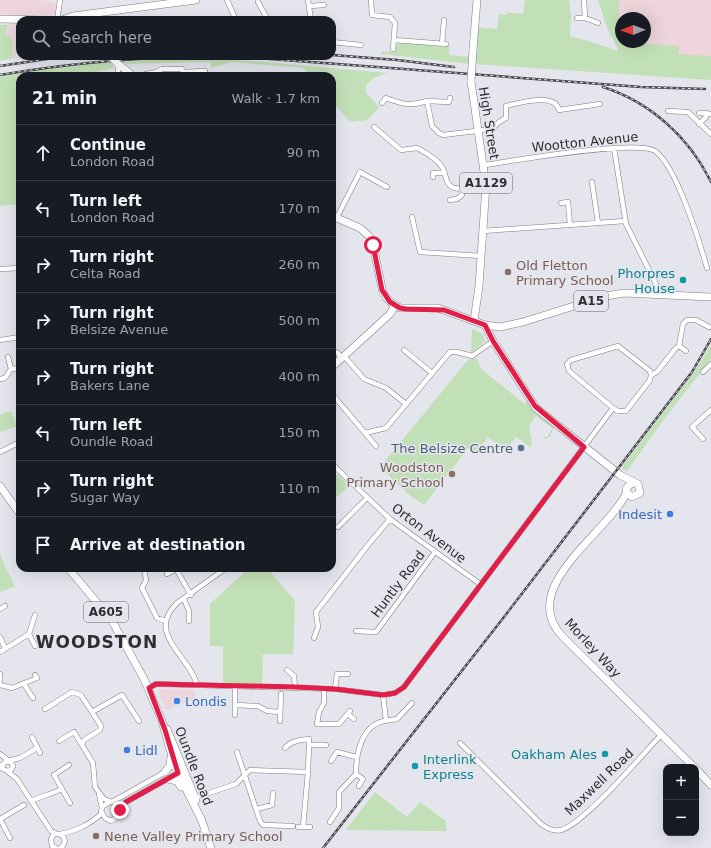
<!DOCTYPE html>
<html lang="en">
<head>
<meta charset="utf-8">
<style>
	body { margin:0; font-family:"DejaVu Sans",sans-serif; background:#20242c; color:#f1f3f6 }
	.controls { position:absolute; right:12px; bottom:12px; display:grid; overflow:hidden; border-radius:8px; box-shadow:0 4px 16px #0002 }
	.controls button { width:36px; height:36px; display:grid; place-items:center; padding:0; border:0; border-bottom:1px solid #363941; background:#171b24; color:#f1f3f6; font:20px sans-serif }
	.compass { position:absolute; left:615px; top:12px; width:36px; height:36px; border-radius:50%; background:#171b24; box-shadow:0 4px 16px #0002; rotate:269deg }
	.stop { position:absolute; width:12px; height:12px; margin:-9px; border:3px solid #e11d48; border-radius:50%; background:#fff }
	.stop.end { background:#e11d48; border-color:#fff; box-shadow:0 1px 4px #0008 }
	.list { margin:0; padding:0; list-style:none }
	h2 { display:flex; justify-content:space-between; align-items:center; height:52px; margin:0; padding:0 16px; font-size:17px }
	h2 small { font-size:13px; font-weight:400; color:#9ea1a6 }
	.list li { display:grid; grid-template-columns:26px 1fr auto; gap:12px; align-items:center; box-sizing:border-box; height:56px; padding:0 16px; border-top:1px solid #363941 }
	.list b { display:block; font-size:15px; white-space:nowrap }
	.list p { margin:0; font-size:13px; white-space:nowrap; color:#9ea1a6 }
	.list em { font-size:13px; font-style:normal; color:#9ea1a6 }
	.icon { flex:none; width:22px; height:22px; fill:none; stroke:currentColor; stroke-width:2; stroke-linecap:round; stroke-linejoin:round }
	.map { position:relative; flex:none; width:711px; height:848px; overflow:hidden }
	.search { position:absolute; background:#171b24; box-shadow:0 4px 16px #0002; left:16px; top:16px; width:320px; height:44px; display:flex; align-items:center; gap:10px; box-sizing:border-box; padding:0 14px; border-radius:12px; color:#9ea1a6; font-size:15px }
	.panel { position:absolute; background:#171b24; box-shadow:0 4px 16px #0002; left:16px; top:72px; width:320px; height:500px; border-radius:12px }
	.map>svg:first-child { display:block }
</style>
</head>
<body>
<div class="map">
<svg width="711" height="848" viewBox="0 0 711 848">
	<rect width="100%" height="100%" fill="#e5e5ee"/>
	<path fill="#eed5dc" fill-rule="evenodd" d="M0,0H39L56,3L54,15L0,14Z
		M602,0H711V66L617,41ZM621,18H645V42H621Z
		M20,24V56L13,58L11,36H6V29L8,25Z
		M161,689L194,690L196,698L166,710L160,698L159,690Z"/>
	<path fill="#c2e0b7" d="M525,0H569L571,17L570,36L589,41L617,51L618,49L608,30L598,0H619V28L621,31V42L679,46L678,54L711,56V80L474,64L477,27L497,29L499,14L507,15V12L523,14Z
		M0,25H8L6,29V36H11L13,58L0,61Z
		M401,42L449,46V55L470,57V64L381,54V51L395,52L396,45Z
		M179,57L227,59L387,73L374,78L366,85V93L379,107L368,120L350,122L332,101V76H308L304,68L231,62L211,68L210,62L127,64L122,62Z
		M110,62L114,68C83,76 52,76 20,76V204L0,206V77L38,70Z
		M472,329L483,334L485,341L471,353Z
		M711,345V359L665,418L627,471L622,469L624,464L695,371Z
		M477,358L481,369L525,404L528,402L537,414L554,427L550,437L545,439L544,437L548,436L552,428L536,416L529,425L532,445L530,447L516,437L506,450L488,437L476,453L468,448L424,505L407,493L380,467L468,360Z
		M11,411L17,426L0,432V414Z
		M332,470L349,486L332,501Z
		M0,555L15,586L0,592Z
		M249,568H267L295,601L293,654H263L262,684H223V646H210V604Z
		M375,792L407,817L420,802L446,821V831L346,830Z"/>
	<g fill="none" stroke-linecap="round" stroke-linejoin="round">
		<g stroke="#7d7d85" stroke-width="5.5">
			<path id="street" d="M227,0L236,20
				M308,0L311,20
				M371,0L372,15L390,17L395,23L393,49
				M258,2L268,20
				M310,6L324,5
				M577,18H585L584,0
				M585,18L598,23
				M57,20L60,0
				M394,40L446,44
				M332,42L361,45
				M442,44L444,20
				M117,76L119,64
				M145,76L146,74L157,72L162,69H182L183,72L205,71
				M450,98L449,102L427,101L432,126L439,133L443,135L492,129L499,122L506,118V106C519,103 555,92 559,110L600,104
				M382,103L386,98C404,105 409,106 427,101
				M668,111L688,112L711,134
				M699,113L711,114
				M699,124L706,117L707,113
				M374,127L401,150L417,148C425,152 437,159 442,167C447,174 444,184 454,188C463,190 477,186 486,186
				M614,148L626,224L656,284L657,294
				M484,165C512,161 637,139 655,151C676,165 700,243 707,268
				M433,177V173H443
				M592,182L598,223
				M450,200L457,199L462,195L461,188
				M561,203L568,202L570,225
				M337,217L360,172L387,187
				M412,217L420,252L481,256
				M483,231L625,221
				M0,269L20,268
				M0,340L20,337
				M679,346L686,351
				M332,350L338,353L341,358
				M404,350L432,373
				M344,356L364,379L386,388L406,404
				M11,369L20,368
				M703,372L711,364
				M651,375L650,371L618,346L571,360L567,364L569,371L613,408L618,411H626L650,380L651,375L657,372L675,349L679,346L683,324L687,320H696L709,327
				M0,379L5,378L11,369L8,357
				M332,394L376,446
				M365,433L386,428L450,352H457L472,356L493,341
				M703,439L692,427L711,410
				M0,452L20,442
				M332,464L390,519L480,584
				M338,527L367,498
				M144,568L146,580L142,588L157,618L166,621
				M167,574L176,569L191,595
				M184,599L189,611V621
				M0,609L5,606
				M356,631L376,632L435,552
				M29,634L35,646
				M0,637L5,648
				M314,638L318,627L316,612L368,545L390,519
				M0,652L29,634L35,615
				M287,670L294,676L295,687
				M0,674V681
				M24,684L33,698
				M0,685L12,688L37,678L35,675
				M197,685C190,656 145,634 177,603L226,568
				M149,688L156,684L335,689L383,695L395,693L404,687L613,408
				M335,689L337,674H348
				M324,690V703L319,712L317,724H339L350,711
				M383,695L386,721
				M235,705L258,706L267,711L280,712
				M45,709L72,692L81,695L101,726L100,730L84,740L82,745
				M92,712L122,695L139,721
				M348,714L354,719
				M235,715V686
				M280,721L281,694
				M32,737L40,753
				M59,741L74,732L93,763L95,787L104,799L115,803L119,807V816L111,821L105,818L101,811L103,806L110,802
				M460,743L541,824C547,828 553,832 561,830C584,824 642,755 661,735
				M285,748C291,741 300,740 309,739V745
				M237,752L260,821L263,825L293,826
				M0,754L8,760
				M8,761L20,758L37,748
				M331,761L337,752L356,757
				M69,765L54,775L70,803
				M0,768L6,761L11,762L13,766L11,770L7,771L3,769L2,765
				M7,771L17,779L51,831L57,834
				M308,772L309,745H326
				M356,774L363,779L359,786
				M99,794L102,808
				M194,798L236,784L250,770L308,772L303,827
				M31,801C41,796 52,794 62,789
				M112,802L167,771
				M257,809L272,805L273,793
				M120,810L126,802L180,772
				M0,819L24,805
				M0,819L10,838
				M330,822L339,808V792L356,774C356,754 361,726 384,721C388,720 393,720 397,719L412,703
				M298,827H310
				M59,834C74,832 91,824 102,813
				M56,848L52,846L51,839L54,834H59L63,836L65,841L63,846L60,848"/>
		</g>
		<g stroke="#7d7d85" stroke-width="8">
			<path id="secondary" d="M485,325L493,341L536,408L620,475L638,484L640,493L632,497L627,493L626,489L630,484L634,483
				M332,367L390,314L395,305
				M627,492C609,532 515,588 563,637L694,767
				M696,769L711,785"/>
		</g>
		<g stroke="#7d7d85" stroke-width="8">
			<path id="primary" d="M0,19L46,20
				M62,20L73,16L196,0
				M473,50L477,0
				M117,63L133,76
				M471,81L486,186L479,286L474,321
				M332,216L360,228L369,236L373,245L383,293L390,302L400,308H438L485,325L500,327L523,322L606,296L624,293L711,297
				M0,486L20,514
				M68,568L111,619L144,679L162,721L175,767L202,821
				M167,729L196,800
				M165,772L170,765L171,757
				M168,779L177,781L181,787
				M201,818L211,848"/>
		</g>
		<use href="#street" stroke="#fff" stroke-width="4.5"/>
		<use href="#secondary" stroke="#fff" stroke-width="7"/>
		<use href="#primary" stroke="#fff" stroke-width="7"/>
		<g stroke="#48484d" stroke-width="2.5">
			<path id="rail" d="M332,55L397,60L454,67
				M0,66L67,56
				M0,75C76,62 152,56 230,56L641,87L705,89
				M603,87C650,102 689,137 711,182
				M323,848L504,617L692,372L711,339"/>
		</g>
		<use href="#rail" stroke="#e5e5ee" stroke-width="1" stroke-dasharray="3" stroke-linecap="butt"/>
		<g stroke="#7d7d85" stroke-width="8" stroke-linecap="butt">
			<path id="primary-bridge" d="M110,56L117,63
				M471,81L473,50"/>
		</g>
		<use href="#primary-bridge" stroke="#fff" stroke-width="7"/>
	</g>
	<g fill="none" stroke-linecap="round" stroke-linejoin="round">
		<path stroke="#e11d48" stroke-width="5" d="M120,810L126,802L178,773L165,730L149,688L156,684L295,687L335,689L383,695L395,693L404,687L584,447L535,406L493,341L485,325L444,310L406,309L400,308L390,302L382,290L373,245"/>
	</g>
	<g fill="#8d6e63" stroke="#e5e5ee" stroke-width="1.5">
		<circle cx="508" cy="272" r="4"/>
		<circle cx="452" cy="474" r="4"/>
		<circle cx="96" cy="836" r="4"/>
	</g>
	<g fill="#0f9aa8" stroke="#e5e5ee" stroke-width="1.5">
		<circle cx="683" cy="280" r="4"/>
		<circle cx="605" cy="754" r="4"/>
		<circle cx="415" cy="766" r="4"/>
	</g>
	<circle fill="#5c6f8a" stroke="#e5e5ee" stroke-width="1.5" cx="521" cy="448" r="4"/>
	<g fill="#3f7fe0" stroke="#e5e5ee" stroke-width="1.5">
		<circle cx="670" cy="514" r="4"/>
		<circle cx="177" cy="701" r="4"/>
		<circle cx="127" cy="750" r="4"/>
	</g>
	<g text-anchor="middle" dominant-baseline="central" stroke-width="3" stroke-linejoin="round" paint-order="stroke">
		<g fill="#e5e5ee" stroke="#65656a" stroke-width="1">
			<rect x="460" y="173" width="52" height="20" rx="3"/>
			<rect x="574" y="291" width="34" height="20" rx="3"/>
			<rect x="84" y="602" width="44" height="20" rx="3"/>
		</g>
		<g font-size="12" font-weight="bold" fill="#2e2e32">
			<text x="486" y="183">A1129</text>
			<text x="591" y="301">A15</text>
			<text x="106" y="612">A605</text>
		</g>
		<g font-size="13" fill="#2e2e32" stroke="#e5e5ee">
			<text transform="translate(489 123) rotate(81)">High Street</text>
			<text transform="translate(585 142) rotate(-6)">Wootton Avenue</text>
			<text transform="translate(429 533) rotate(37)">Orton Avenue</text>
			<text transform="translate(398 584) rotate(-53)">Huntly Road</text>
			<text transform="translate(593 648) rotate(47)">Morley Way</text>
			<text transform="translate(194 766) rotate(69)">Oundle Road</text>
			<text transform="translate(599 782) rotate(-44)">Maxwell Road</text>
		</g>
		<g font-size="13" fill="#785e54" stroke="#e5e5ee" text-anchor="start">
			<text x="516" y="265">Old Fletton<tspan x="516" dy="15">Primary School</tspan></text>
			<text x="444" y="467" text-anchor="end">Woodston<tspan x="444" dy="15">Primary School</tspan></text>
			<text x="104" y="836">Nene Valley Primary School</text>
		</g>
		<g font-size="13" fill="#0d838f" stroke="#e5e5ee" text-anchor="end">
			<text x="675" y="273">Phorpres<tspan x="675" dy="15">House</tspan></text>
			<text x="597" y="754">Oakham Ales</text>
			<text x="423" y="759" text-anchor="start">Interlink<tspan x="423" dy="15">Express</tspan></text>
		</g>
		<g font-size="13" fill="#4e5e75" stroke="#e5e5ee" text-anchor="end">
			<text x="513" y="448">The Belsize Centre</text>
		</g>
		<g font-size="13" fill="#366cbe" stroke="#e5e5ee" text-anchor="start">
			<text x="662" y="514" text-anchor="end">Indesit</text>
			<text x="185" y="701">Londis</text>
			<text x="135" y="750">Lidl</text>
		</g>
		<g font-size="17" font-weight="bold" letter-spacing="1" fill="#2e2e32" stroke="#e5e5ee">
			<text x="97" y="642">WOODSTON</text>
		</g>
	</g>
</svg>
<div class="controls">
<button>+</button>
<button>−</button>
</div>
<svg class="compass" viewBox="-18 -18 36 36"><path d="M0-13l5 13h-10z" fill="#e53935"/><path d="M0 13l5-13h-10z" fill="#9ea1a6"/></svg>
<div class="stop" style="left:373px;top:245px"></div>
<div class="stop end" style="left:120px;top:810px"></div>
<div class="search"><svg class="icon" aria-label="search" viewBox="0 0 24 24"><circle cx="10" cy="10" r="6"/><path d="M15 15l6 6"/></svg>Search here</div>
<section class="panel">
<h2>21 min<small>Walk · 1.7 km</small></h2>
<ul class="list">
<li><svg class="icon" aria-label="ahead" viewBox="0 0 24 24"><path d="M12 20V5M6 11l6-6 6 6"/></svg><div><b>Continue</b><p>London Road</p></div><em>90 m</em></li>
<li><svg class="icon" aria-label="left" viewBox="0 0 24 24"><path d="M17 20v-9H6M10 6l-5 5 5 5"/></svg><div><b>Turn left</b><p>London Road</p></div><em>170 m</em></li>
<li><svg class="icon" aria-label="right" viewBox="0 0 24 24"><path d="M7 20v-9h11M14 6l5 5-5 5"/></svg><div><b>Turn right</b><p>Celta Road</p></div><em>260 m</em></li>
<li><svg class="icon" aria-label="right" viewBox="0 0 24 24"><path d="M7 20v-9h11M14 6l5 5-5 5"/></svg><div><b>Turn right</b><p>Belsize Avenue</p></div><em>500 m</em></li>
<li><svg class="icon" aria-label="right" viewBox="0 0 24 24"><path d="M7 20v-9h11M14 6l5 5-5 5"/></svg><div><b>Turn right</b><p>Bakers Lane</p></div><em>400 m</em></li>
<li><svg class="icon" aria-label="left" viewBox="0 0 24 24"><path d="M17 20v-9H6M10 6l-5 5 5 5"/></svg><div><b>Turn left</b><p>Oundle Road</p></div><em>150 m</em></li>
<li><svg class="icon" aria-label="right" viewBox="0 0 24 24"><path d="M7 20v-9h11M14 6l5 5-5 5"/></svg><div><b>Turn right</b><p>Sugar Way</p></div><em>110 m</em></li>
<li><svg class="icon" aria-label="arrive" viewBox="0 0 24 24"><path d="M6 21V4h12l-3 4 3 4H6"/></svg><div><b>Arrive at destination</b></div></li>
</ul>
</section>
</div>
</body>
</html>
